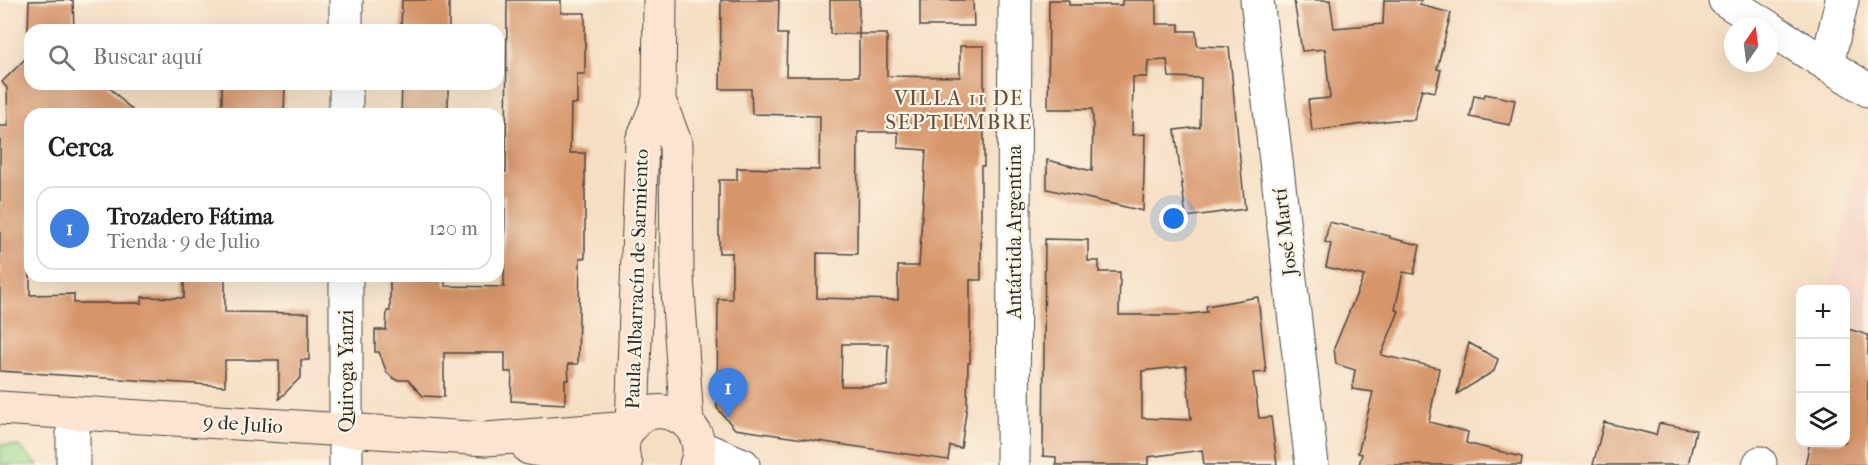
<!DOCTYPE html>
<html lang="es">
<head>
<meta charset="utf-8">
<style>
	body { margin:0; font-family:"IM FELL French Canon",serif; background:#f2f2f2; color:#222 }
	.controls { position:absolute; right:18px; bottom:18px; display:grid; overflow:hidden; border-radius:12px; box-shadow:0 6px 24px #0002 }
	.controls button { width:54px; height:54px; display:grid; place-items:center; padding:0; border:0; border-bottom:2px solid #e0e0e0; background:#fff; color:#222; font:30px sans-serif }
	.compass { position:absolute; left:1724px; top:18px; width:54px; height:54px; border-radius:50%; background:#fff; box-shadow:0 6px 24px #0002; rotate:14deg }
	.you { position:absolute; left:1174px; top:219px; width:21px; height:21px; margin:-15px; border:4px solid #fff; border-radius:50%; background:#1a73e8; box-shadow:0 0 0 9px #1a73e833 }
	.badge { display:grid; place-items:center; width:39px; height:39px; border-radius:50%; background:#c8321e; color:#fff; font-size:20px; font-weight:700 }
	.pin { position:absolute; translate:-50% -50px; filter:drop-shadow(0 2px 3px #0008) }
	.pin::after { content:''; position:absolute; top:32px; width:21px; height:18px; background:inherit; clip-path:polygon(0 0,100% 0,50% 100%) }
	.list { margin:0; padding:0; list-style:none }
	h2 { display:flex; justify-content:space-between; align-items:center; height:78px; margin:0; padding:0 24px; font-size:26px }
	h2 small { font-size:20px; font-weight:400; color:#767676 }
	.list li { display:grid; grid-template-columns:39px 1fr auto; gap:18px; align-items:center; box-sizing:border-box; height:84px; margin:0 12px 12px; padding:0 12px; border:2px solid #e0e0e0; border-radius:18px }
	.list b { display:block; font-size:22px; white-space:nowrap }
	.list p { margin:0; font-size:20px; white-space:nowrap; color:#767676 }
	.list em { font-size:20px; font-style:normal; color:#767676 }
	.icon { flex:none; width:33px; height:33px; fill:none; stroke:currentColor; stroke-width:2; stroke-linecap:round; stroke-linejoin:round }
	.map { position:relative; flex:none; width:1868px; height:465px; overflow:hidden }
	.search { position:absolute; background:#fff; box-shadow:0 6px 24px #0002; left:24px; top:24px; width:480px; height:66px; display:flex; align-items:center; gap:15px; box-sizing:border-box; padding:0 21px; border-radius:18px; color:#767676; font-size:22px }
	.panel { position:absolute; background:#fff; box-shadow:0 6px 24px #0002; left:24px; top:108px; width:480px; height:174px; border-radius:18px }
	.map>svg:first-child { display:block }
</style>
</head>
<body>
<div class="map">
<svg width="1868" height="465" viewBox="0 0 1868 465">
	<rect width="100%" height="100%" fill="#fcf5e5"/>
	<filter id="ink" filterUnits="userSpaceOnUse"><feTurbulence type="fractalNoise" baseFrequency=".0167" numOctaves="2"/><feDisplacementMap in="SourceGraphic" scale="12" xChannelSelector="R" yChannelSelector="G"/><feConvolveMatrix kernelMatrix="1 2 1 2 8 2 1 2 1" color-interpolation-filters="sRGB"/></filter>
	<filter id="wash" filterUnits="userSpaceOnUse"><feTurbulence type="fractalNoise" baseFrequency=".008" numOctaves="4" result="noise"/><feDisplacementMap in="SourceGraphic" scale="24" xChannelSelector="R" yChannelSelector="G"/><feGaussianBlur stdDeviation="1.35" result="paint"/><feColorMatrix in="noise" values="0 0 0 0 0 0 0 0 0 0 0 0 0 0 0 0 0 1.4 0 .05"/><feComposite in="paint" operator="in"/></filter>
	<g filter="url(#wash)">
		<rect width="100%" height="100%" fill="#f5dec3"/>
		<path fill="#f6d2c4" d="M1865,127L1868,129V465H1810L1794,458L1800,427V442H1846V290L1830,289Z"/>
		<path fill="#9ad78c" stroke="#62815c" stroke-width="1.5" d="M0,444L19,446L38,465H0Z"/>
		<g id="blocks">
			<path fill="#d7956a" fill-rule="evenodd" d="M73,0L74,30H28L29,1Z
				M402,0H449V30H401Z
				M507,0H561V13H585V74H577V104H571L570,153H585V258H580L578,364H568L569,380H565V404L511,401L512,372H505V353H444V397L423,396L408,380H396L387,373L379,352H375V330H386L387,311H390V278L445,276V286L504,287L505,195H498V172H506Z
				M721,0H779L778,34H787L786,76H859V34H887V76L960,77V46H984V166H981V280H970V363H968L967,405L961,448L950,446L948,460L735,429L717,408L718,299H732V253H719V180H737V168L819,170L820,116L752,114L751,89H720ZM858,132H898V148L926,150L919,266H898V300L817,298V253L857,254ZM842,344H888L887,386H841Z
				M830,0H859V34H830Z
				M920,0H973L974,26H920Z
				M1049,0H1069V5H1122V0H1156V24H1179V31H1196L1197,46L1229,47L1245,209L1186,217L1175,130L1200,127L1201,78L1169,77L1167,60L1148,61L1147,77H1133L1132,135L1145,134L1143,211L1047,189V160L1092,171L1093,120L1092,109H1048Z
				M1294,0H1330L1334,28L1383,24L1384,0H1421L1420,5L1451,13L1437,69L1441,70L1435,92L1422,89L1414,120H1394L1312,131L1308,100L1330,98L1325,49L1302,51Z
				M30,54V84H106L136,114H30V295L74,294V303H142V297L184,298V276H225V312L309,313V360H301V377L279,399V360H225V386L0,371V126H8L7,88L2,82Z
				M222,84H285L284,114H222Z
				M402,84H448V114H401Z
				M1485,94L1515,100L1510,125L1470,117L1474,95L1484,97Z
				M1329,222L1390,236V238L1420,245L1414,274L1403,272L1395,310L1399,311L1381,355L1439,368L1429,422L1468,432L1466,443L1522,457L1521,465H1359L1362,454L1358,453L1373,392L1352,389L1355,370L1336,364L1334,348L1364,276L1326,267L1331,244L1325,242Z
				M1045,239L1088,240V261H1099V272H1120L1119,315H1181L1207,312L1206,306L1258,297L1266,372L1253,373L1259,418L1271,417L1277,465H1204L1202,450L1148,457V465H1056V457L1043,456ZM1186,366L1191,420L1142,418V371Z
				M1845,328L1868,335V465H1805L1810,442H1845Z
				M1469,343L1498,359L1494,371L1457,394Z
				M1604,422L1656,435L1659,423L1696,430L1688,465H1593Z"/>
		</g>
	</g>
	<g filter="url(#ink)">
		<use href="#blocks" fill-opacity="0" stroke="#494642" stroke-width="1.5"/>
		<g fill="none" stroke-linecap="round" stroke-linejoin="round">
			<g stroke="#494642" stroke-width="35">
				<path id="street" d="M346,0V30
					M1257,0L1312,465
					M1725,0L1768,27
					M1769,28L1868,90
					M1827,65L1842,0
					M346,84V114
					M699,447L743,465
					M73,465V413
					M346,465V276
					M1013,465L1015,0
					M1759,465L1760,463"/>
			</g>
			<g stroke="#494642" stroke-width="35">
				<path id="secondary" d="M659,100L676,145L677,276L687,422
					M0,408L486,439L630,428
					M632,426L642,141L659,100L660,0
					M529,448L620,465
					M626,465C621,454 621,444 626,433C648,389 714,420 696,465"/>
			</g>
			<use href="#street" stroke="#fff" stroke-width="33"/>
			<use href="#secondary" stroke="#fde4d0" stroke-width="33"/>
		</g>
	</g>
	<g text-anchor="middle" dominant-baseline="central" stroke-width="4.5" stroke-linejoin="round" paint-order="stroke">
		<g font-size="20" fill="#2b2b2b" stroke="#fcf5e5">
			<text transform="translate(1014 232) rotate(-90)">Antártida Argentina</text>
			<text transform="translate(1285 232) rotate(-97)">José Martí</text>
			<text transform="translate(637 279) rotate(-88)">Paula Albarracín de Sarmiento</text>
			<text transform="translate(346 371) rotate(-90)">Quiroga Yanzi</text>
			<text transform="translate(243 424) rotate(4)">9 de Julio</text>
		</g>
		<g font-size="21" letter-spacing="1.5" fill="#675041" stroke="#fcf5e5">
			<text x="959" y="98">VILLA 11 DE<tspan x="959" dy="24">SEPTIEMBRE</tspan></text>
		</g>
	</g>
</svg>
<div class="controls">
<button>+</button>
<button>−</button>
<button><svg class="icon" aria-label="layers" viewBox="0 0 24 24"><path d="M12 4l9 5-9 5-9-5zM3 14l9 5 9-5"/></svg></button>
</div>
<svg class="compass" viewBox="-18 -18 36 36"><path d="M0-13l5 13h-10z" fill="#e53935"/><path d="M0 13l5-13h-10z" fill="#767676"/></svg>
<div class="you"></div>
<div class="pin badge" style="left:728px;top:418px;background:#3f7fe0">1</div>
<div class="search"><svg class="icon" aria-label="search" viewBox="0 0 24 24"><circle cx="10" cy="10" r="6"/><path d="M15 15l6 6"/></svg>Buscar aquí</div>
<section class="panel">
<h2>Cerca<small></small></h2>
<ul class="list">
<li><span class="badge" style="background:#3f7fe0">1</span><div><b>Trozadero Fátima</b><p>Tienda · 9 de Julio</p></div><em>120 m</em></li>
</ul>
</section>
</div>
</body>
</html>
